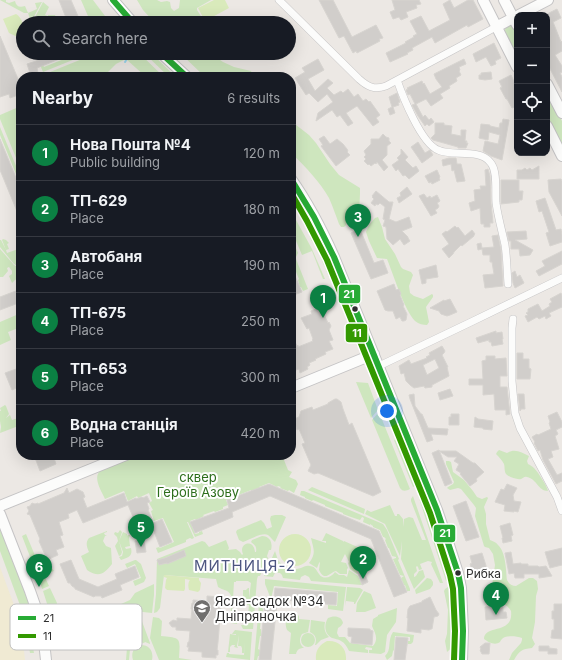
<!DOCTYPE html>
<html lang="en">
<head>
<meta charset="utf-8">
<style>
	body { margin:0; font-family:Inter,sans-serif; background:#242831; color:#f1f3f6 }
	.controls { position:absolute; right:12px; top:12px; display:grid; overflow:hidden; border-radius:8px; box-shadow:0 4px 16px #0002 }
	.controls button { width:36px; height:36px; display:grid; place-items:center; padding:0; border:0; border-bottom:1px solid #363941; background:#171b24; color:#f1f3f6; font:20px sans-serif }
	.you { position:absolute; left:387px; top:411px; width:14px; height:14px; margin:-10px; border:3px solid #fff; border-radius:50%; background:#1a73e8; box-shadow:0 0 0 6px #1a73e833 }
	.badge { display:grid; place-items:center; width:26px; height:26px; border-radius:50%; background:#0b8043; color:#fff; font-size:13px; font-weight:700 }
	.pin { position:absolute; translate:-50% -33px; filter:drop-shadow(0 1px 2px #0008) }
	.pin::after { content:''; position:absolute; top:21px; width:14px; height:12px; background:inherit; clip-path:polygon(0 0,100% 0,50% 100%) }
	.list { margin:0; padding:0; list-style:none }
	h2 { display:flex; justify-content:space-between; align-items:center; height:52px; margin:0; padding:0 16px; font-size:17px }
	h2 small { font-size:13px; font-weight:400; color:#9ea1a6 }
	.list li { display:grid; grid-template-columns:26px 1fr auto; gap:12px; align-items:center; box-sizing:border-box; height:56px; padding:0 16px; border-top:1px solid #363941 }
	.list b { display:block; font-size:15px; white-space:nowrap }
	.list p { margin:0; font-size:13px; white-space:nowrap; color:#9ea1a6 }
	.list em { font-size:13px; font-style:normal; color:#9ea1a6 }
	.icon { flex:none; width:22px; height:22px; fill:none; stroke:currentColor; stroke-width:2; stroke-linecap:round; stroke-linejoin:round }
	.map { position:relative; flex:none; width:562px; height:660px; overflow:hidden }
	.search { position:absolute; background:#171b24; box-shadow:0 4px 16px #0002; left:16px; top:16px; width:280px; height:44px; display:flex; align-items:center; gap:10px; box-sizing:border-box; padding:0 14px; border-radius:22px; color:#9ea1a6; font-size:15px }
	.panel { position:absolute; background:#171b24; box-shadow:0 4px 16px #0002; left:16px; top:72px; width:280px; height:388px; border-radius:16px }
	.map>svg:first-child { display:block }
</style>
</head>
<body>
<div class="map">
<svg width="562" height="660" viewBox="0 0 562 660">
	<rect width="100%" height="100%" fill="#ece8e4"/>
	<path fill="#cee6be" d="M0,0H6V2L9,3L15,1C16,6 19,8 25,6L28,13L37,9L35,3L42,2L31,22L28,13H24Z
		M81,0H93L108,20L107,23H91Z
		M137,0H157L161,2L167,1L170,2L171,8L174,11L179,8L180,0H211L197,8V10L204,21L206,22C212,18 218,16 225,17L227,19L225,21L216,23H155L143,10Z
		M43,2L49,7L45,15L48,16V15H55L58,23H32Z
		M510,26C513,27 516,29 517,33C518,39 517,52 517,59L504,31L506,28Z
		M37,53H38L44,67L79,53H86L85,55L43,72L36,55Z
		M97,53H139L164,77H146L126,59L116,64L108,72L111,74L109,77H48L50,72Z
		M144,53H151L176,77H169Z
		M180,53H210L223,62L234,67L251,71L252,73L251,76L250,77H206L203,75Z
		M547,92L562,121V147L547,118Z
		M21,106V126L18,127L21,134V170L0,119V115Z
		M291,121L309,135L316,143L330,164L339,175L360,188V193L359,217C356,220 351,219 347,221L346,225L344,227H341L339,224C336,216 333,207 329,198C320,182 305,166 291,153Z
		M0,127L21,178V186L0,135Z
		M291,192L309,222L331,270V274L329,277L316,247L311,240L308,231L291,202Z
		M291,211L312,249L325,279H323L312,251L302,255L291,229Z
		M378,217L382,227L385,239L395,254L401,267L403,269L411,272L413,275L409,286L410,293L414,296L423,299L432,294L433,295V297L426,307L429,322L427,325C423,325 419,324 415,321C405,311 393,274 387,259L377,258L369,241L366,232L369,225L375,218Z
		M291,237L298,253L296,257V259L308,289L303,291L301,287H300L298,280L299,279L294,267H292L291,264V254L293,253L291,246Z
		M3,239L6,240L9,243L7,244L9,249L6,250L7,253L21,248V256L16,258L19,264L21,263V267H20L14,264L0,247V240H1L6,250L2,240Z
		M0,249L14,265L21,269V277L15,280L12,283L9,276L12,274V271L9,267L7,268L8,271L3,277H0Z
		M332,282C337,282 339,287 341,291L362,344L357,346Z
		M21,313V327L8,332L11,340L0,345V322Z
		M356,382L368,383L378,410L371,418Z
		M5,405L6,406L9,414L6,418L10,415L12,420L21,417V425L0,433L1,427L0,421H3H0V411H1L0,408Z
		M379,412L410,489C406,491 403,492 400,488L372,420Z
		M396,439L405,452L416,479C417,483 417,486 413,487L394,440Z
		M499,450L507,453C514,448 522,452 529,456L527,461L528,464C530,465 532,466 534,468C538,472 547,486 548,491C538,491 537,479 527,477C524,476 524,478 521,479C517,480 509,477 506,474C504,471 505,467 504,464C502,460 499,457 496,454L497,452Z
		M137,455H282L288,470L292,472L289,477L296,480L298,484L294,493L289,490L288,491L280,488L281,487L278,486L277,487L269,483L259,487V488L251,491V490L226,500L228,505L223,507V509L215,512L214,511L203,515L204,516L196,520L195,519L190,521L195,534L199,533V532L202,531L203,534L195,537L188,522H187L194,538L192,539L190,538L186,540V542L158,553L156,548L159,547L160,548L174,542L163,518L154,521L151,511L153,510L149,503L152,501L149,493L138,498L137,496L128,501L124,491L105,499C101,490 92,477 101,470Z
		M446,461H449L451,462L453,472L464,480L473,491L477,497L482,499L487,497L488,498L484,507L486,514V524L490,540C492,541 496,542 498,545C506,552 506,571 507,580C509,584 512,586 516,586L529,578H533L537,581L538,589L536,596L535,622L532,638L535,644L532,648C522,649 519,651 514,660H509L512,653L521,643L522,640V638C517,636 509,636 505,637C502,638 501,640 500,642C495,646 488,642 484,639C484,624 514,635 511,611C506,602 495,601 489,595L492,590L493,578L495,565L493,554L489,548L485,547L484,546L475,516L476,508L474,505L461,489L458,488L450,490L447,488L448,487L453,484L454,482L446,464Z
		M312,487L365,509L364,514L308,490Z
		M301,491H304L383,524L387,530L399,559L398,560L410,589V591H407L405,585H404L401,578L404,576L400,575L393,559L396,558V557L392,556L389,548H388L385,540L386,539L384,537H383L380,530L373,527V526L370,524V525L363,522L364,518L362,517L360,520L351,517L343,514V513L325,506V505L313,500L312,501L305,498V497L300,495Z
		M418,495H421L423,497L450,579L446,581Z
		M413,496L414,499L443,583H440L431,564L432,562L428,561L420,564L422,569L419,570L418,567L417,566L416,567L417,571L414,574V577L416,576L419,571L423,570L425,577L414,589L401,559L402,541L400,556L385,524L365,514L367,510L371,512L390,505L395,516H397V514H399L403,519V527L404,519L409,517L413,518L422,540H426L411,501V499Z
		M275,515H282L286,517L275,542C272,540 271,537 268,535C262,532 249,540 243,542L239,540L236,532L237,530L261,520L264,523L267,529L272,527L270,519L271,516Z
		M0,530L6,541L27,596L35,625L28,626V624H25L21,608L0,551Z
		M120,530L122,532L119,541L123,532L127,534V536L128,535H130L129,538L130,546L125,547L126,549L131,548C133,557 128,557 121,560L119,557L122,556L123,552L119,541L122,552L121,555L119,556L115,546L118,541L117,537L114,534L115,532L118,533Z
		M107,531V532L104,533L105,535H107L105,536L103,541L106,546L111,548L112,564C104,574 99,578 87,570L81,556L89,552C87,547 85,543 89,538Z
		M326,533L343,541V542L344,541L362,549L369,563V568L357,574L350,569L348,563L349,562L345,554L341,562L346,563L348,568L347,569V574H340L336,571C329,573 325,582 319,570L320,562L319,563L317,568L309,563C317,553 313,548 311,538L326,543V541H322Z
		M26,534L39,565L34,567L22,536Z
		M262,536C270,536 273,543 271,550H269L267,556L268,558L260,576H258L257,579L253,629H243L241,625H247L249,605H247V604L234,603L233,604L232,610H235V612H238L237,624L231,623V619H230L232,600L249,601V600L243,599V590H246L248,588H249V598L251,583L248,581H236V582H234L233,599H232C230,589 224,591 218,587L216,579L164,575L160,608L157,612L154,613L156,594L157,559L202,541L205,542L209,547L226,540L229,548L228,550L236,549L240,552L242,555L243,554C238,543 254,538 255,552H256C257,547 255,545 251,542L252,540Z
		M275,551C276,554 277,557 278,560C283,568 293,571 301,568C304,567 306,565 310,566C316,567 316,570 319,574C323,580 331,578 335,572L339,575H344L347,577L349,570L358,576L362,585L311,581L309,577L305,575L301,577L300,580L283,578L282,575L280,573H275L273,577L264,576Z
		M135,560H136L141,564L146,578L144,582L135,586L133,581L141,578L135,564L127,568L125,564Z
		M50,566L54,571L44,575L49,586L42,589L37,571Z
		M427,578L431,579L433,582V585L430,589L416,594L415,590Z
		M265,579L346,587L343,611L328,609V605L337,606L338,592L274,586L271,599L265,584Z
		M154,584V595L152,613L125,610C121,609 120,607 121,604L130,600L135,593Z
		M347,587L360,588L363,590L355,604H354V602L346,601L345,606Z
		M448,587C451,588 451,587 453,590C455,596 457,636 455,642C454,647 450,649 447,652L445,641L447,634L448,610L444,591L445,589Z
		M50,588L57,603C57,608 54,609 49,610L43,591Z
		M364,591L371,594L376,608L365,612H356L357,603Z
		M261,601H263L262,608L263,609V616H261L260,629H261V636H260L258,649L260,650L259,656H258L257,660H254L259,605Z
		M397,608L396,622L387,635L385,652L381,654L369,653V650H372V648L366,647L365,649L368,650V653L349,651C347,647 345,643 341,641C338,639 335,639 332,638C324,634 324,624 328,618C334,615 342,616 343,623L341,626L338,628L337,633L339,637H345L350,643L373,646C379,639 375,633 372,626L373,619L378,616V615Z
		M81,611L133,616L129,660H126L129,624L52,625L51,615Z
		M288,613H296L299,616V619L310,620L308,632L302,634C299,639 299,644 304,648C299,648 297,650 296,654H289L291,633L287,630C285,625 285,617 288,613Z
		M136,616H140L150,643V644L145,642L144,643L138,642L136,643V644L134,646H133Z
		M153,617L159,618L162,621L161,636C182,638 180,638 179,658L192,660H159L150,638Z
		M311,620L325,622C324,628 324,632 329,637L321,640L316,645H315C317,639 316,635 310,632Z
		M35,629L36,648H33L34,653H30L26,630Z
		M235,630L252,632L250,660L226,657L227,653H229V654L244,655L245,641L244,653H242V648L241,646H238L239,635H246H239L237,646L238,648L234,647L235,645H232L230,647V652H228L230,634L236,635V634H232Z
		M393,632L414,635L413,642L411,644H408V641H410V637L395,636L394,650L393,651L392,656L387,660L385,656C392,650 387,641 393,632Z
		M301 640a7 7 0 1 1 14 0a7 7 0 1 1-14 0Z
		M139,645C149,644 154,651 152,660H133C131,654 133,648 139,645Z"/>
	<path fill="#f0ead3" d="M0,567L14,605L23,642L25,660H0Z"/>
	<path fill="#d9eabb" d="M214,0H225L229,8L205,21L198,8Z
		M16,14C24,19 25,30 22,39L9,33L3,19Z
		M279 550a16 16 0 1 1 32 0a16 16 0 1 1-32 0Z
		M164,575L199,578V580L201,583L200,590L198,592L189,590C188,587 188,582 190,580L185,579V589L184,591L167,590L165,588L166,580L167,578L164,577Z
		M327,641C339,640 347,648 346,660H316C315,651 319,645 327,641Z"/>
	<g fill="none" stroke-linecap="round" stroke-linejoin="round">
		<path stroke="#99d6ec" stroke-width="2" d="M125,62L130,54"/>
	</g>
	<path fill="#d1cecb" stroke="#d7d4d0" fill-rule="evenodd" d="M59,0H71L81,23H68Z
		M319,0H333L352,37L376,25L383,38L379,39L380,41L357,53L356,51L353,53L344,36L339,38Z
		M392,0H419L421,4L416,5L417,8L406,12L408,17L401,20L399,17L393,19L390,12L395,10Z
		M450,0L454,8L468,0H473L483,19L468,27L467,25L435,43L432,37L412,48L413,50L407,53L408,54L390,62L386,53L406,43L405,42L414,37L413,36L417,34L410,21L421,16L429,31L450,20L443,4Z
		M557,9L561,18L553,22L561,42L562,41V51L555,55L562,66V72L560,73L562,77V92L547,63V51L550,49L547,43V37L550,36L547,30V14Z
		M0,36L21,86V94L10,98L9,94L0,97Z
		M494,43L501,58L495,61L496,64L491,66L486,57L476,62L473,54Z
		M39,53H74L37,68L38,73L31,76L27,64L42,59Z
		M318,59L324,70L308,79L315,91L328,79L333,83L327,88L334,95L341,91L343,93L348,89L354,97L358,94L363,101L366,99L369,102L370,101L380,115L376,118L379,122L373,126L357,106L346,113L353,123L348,126L340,115L337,117L332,110L316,121L318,113L333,102L327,94L318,102L309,93L306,95L295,78L305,72L302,68Z
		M464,59L466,64L459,67L460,70L459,71L461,75L456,78L457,81L449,86L450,88L440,94L443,98L431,106L426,99L416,104L423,117L425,115L429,120L431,118L434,122L429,126L427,124L425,126L418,116L412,105L415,104L410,94L408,95L406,90L408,89L407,88L422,81L423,84L424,83L430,94L442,87L436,79L434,74Z
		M491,72L492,79L485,80L479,79V75H481V73Z
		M511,75L517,88V97L514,99L517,106L512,108L507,99H506L500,88L502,87L499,81Z
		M397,93L400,102L398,103L399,105L393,107L395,113L390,115L388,109L392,107L389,97Z
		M503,119L509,120L502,160L491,156L483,151L485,141L498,144L500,135L489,132L488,140L479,138L481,124L490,125V126L499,128L500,123H502Z
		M435,123H444V125L452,126L451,134L461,136V130H466L465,141H467L466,143H468L466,148H458V147L433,140L431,138L435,134Z
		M383,134L386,137L389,138V141L391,143L387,146V155L382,160L388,167L384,171L377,162L376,164L375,163L371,166L369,164L368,165L364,161L366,159L364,157L366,155L364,151L371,144V139H379Z
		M324,136L330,144L337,139L343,144L347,149L348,151L347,152L350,155L336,166L321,146L323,145L319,139Z
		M0,139L21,190V221L0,170Z
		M418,142L425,153L430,150L433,155L422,163L411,147Z
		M401,149L408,157L405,160L413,168L416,166L419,171L409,179L405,175L403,176L398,169L396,171L392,165L399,160L397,158L401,154Z
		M449,158H456L457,164H461L465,181L457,182L454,170L452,171L451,164L443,166L442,160Z
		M539,166V179H517V170H522L525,168L527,170L530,168L532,170Z
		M488,169L490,176L491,203L493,223H490V227H484V224H481L480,208L471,211L469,203L475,201L474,190L481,189L480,186H486L485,170Z
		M437,170L440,177L439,178L440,180L432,184L431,182L429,183L425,176Z
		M561,179L562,181V216L549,192L548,180Z
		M501,180H519V191H523L522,200H519V202L501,204Z
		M407,187L412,194L399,203L397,198L401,196L400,193Z
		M376,191L389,202H393L389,219L396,222L409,217L412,227L402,231L408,237V238L410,241L404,245L400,239L393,245L387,239L386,227L383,226L385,220L383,219L385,207L380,203L378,205L376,204L375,206L371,203L374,199L372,197L373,196H372Z
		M424,194L427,198L430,196L431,198L437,195L440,201L437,203L439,206L438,208L435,210L437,213L431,216L419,196Z
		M545,198L556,230L561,229L562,235V242L550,246L546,233L549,232L542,211L539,212L536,201Z
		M455,226L457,228L458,227L465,236L472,230L475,234L474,235V236L462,246L461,245L454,252L453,254L449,258L442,249L449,244L442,234L446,231L447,232Z
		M360,229L374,263L383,260L388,273L371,279L351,233Z
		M526,231L527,239L515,240L533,250L530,255L520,256L519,249H511V241H509L507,232Z
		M498,235L501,250L503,286L485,288L483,275L494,274L492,262H490V255H483L482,249L478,250L477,244L481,243L482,248L494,247L492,236Z
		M562,251V264L539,276L536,271L545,266L542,261Z
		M436,265L438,277L426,279V283L422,284L419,270Z
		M291,267L302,292L291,296Z
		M515,271L517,277L520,275L524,283L515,288L513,283L512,273Z
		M394,284L396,290L399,289L401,294L400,295L404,305L403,306L407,314L406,320L404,321H402L400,317L396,319L393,311H388L385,310L377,291Z
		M21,289V302L0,310V297Z
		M561,293L562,296V307L549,313L551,316L546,319L545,316L539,319L537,317L528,322L525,316L528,315L526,313L528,312V309L538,304L542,311L550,306L549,304L552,302L550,299Z
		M450,299L457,312L450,315L447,316L441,314L439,311L430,308L444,300V301Z
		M318,308L320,313L323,312L328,323L329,322L331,326L329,330L333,340L329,341L333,349L325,352L326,354L315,359L316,360L309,363L310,365L307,367L308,369L300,373L299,369L296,370L295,367L291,368V344L295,342L297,346L298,345V347L313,341L312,340L313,339L309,328L307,329L301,318L312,314L311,311Z
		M496,331V333L502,332L503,339H502L503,344L492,346L491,342H489V340L478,343L476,338Z
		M442,346L445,351L444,353L442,355L448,367H447L449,376L432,385V387L425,388L424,386L414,388L410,385L406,381L404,373L401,374L399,366L409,360L411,364L427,358L426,357L430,355L429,353ZM435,359L439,368L427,375L423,365Z
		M517,353H523V359H529V368L531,369L530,379H517Z
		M486,356H495V359L506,358L507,376H500V387H507L510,414L506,415V410H495L494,394L483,395V385H469V379H483L482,361L486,360Z
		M19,368L21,374V386L12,390L5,373Z
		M450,389L453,396L440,400L438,393Z
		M414,394L415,406L421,414H422L428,428L448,429L447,435L431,434L433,440L427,442L410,399L409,395Z
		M518,394H524L525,409H521V410L520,411Z
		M335,399H337L341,402L343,409L349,425L352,423L381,492L373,496L318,473L314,474L308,471L311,465L302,444L305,443L299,429L297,430L295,424L296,423L294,419L299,417L301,411L312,407L313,410L328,404V403Z
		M557,412L562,422V427L556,430L558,434L555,436L559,449L551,451L553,457L548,459L557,475L562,473V481L556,484L543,460L540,450L538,451L534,443L535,442L532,437L537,434L538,435L551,429L549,423L550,422L548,416Z
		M451,414H459V425H449V417H451Z
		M475,417L478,419L493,421L492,430L483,429V428L474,427Z
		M439,450L452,483L445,486L432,453Z
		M439,451H456L473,463H475L484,472L476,479L477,481L470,486L460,474L461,473L456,470L459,464L454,461L457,457H448Z
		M34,455H53L56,464L40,471Z
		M269,484L379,531L407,592L394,597L371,539L270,496L232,512L233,517L195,533L190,522L229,508L227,500Z
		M507,484L517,488L513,495L514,501L521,502L518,512L514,511V512L504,511L505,505L495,502L501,489L504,490Z
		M67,488L69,493L77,489L83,492L85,497L83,498L87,508L124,493L127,502L136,498V499L142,497L143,498L147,496L150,502L147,503L149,509L148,510L153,521L147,523L146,520L136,524L128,505L83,523L77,510L68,514L69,518L59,522L63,535L60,536L64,547L56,550L58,555L49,559L48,556L46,557L39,541L40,539L30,515L27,514L29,511L27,507L30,506L32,503L35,504L38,503V504L64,493Z
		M466,501L479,537L466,541L453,506Z
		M162,519L172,542L160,547L151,524Z
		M510,523L513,535L511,536L512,541L503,543L502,538H503L500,526Z
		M144,540L146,552L137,553L135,541Z
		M562,548V565L550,568L545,552Z
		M184,550L186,556L167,564V563L159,565L157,560L165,558Z
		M511,552L513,564L521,563V564H528V566H538L539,567L546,566L552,576L539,578V574H524V578H515L514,573L509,574L505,553Z
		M482,553L488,572L476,576L475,573H473L470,564L472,563L470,556Z
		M71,560L79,579L98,587L117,579L115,574L135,566L139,577L120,585L122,590L102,598L101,596H95L94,597L75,589V588L72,586L70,583H68L60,564Z
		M360,563L368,582L362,585L355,565Z
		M275,588L337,593L336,605L274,599Z
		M207,596L222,597V600H223V606H221L218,642L217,650H218V655H216V658L202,657V652L188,651L189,647H187L188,642H189L190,631L176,630V627H172L169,623L173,620L177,621V618L191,619L192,609H191L192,603H193V600L207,601Z
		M430,597L436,610L439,614L438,616L434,617L432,629H431L429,630L421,629V633L407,631L408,618H407L408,609L410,606L422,602V601Z
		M265,602L277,603L271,660H259Z
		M554,604H562V639L551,638L552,630H554V619H552V611H554Z
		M494,606V607H503V612H506L507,618L486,620L485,607Z
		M348,628L370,629V630L373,631L372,645L351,643L352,637L348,636Z
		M396,637L408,638L405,660H394Z
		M485,643H490L489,654H482L480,650L481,649L480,647Z
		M539,646H549V648L557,649V654H548V651H539Z"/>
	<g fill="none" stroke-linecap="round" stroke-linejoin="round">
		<g stroke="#c5c4c5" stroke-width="8">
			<path id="street" d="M279,0L359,79C368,87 374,90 386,86L496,27
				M397,80C403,97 421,143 438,150C452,157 479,148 490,162C498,170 495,192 496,203C498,217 502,231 505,245C507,258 507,271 508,284
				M513,319L512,328V381L515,413L520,428L557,497L562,511
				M379,366L469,323L562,278"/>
		</g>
		<g stroke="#c5c4c5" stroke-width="12">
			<path id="secondary" d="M113,0L133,23
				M483,0L517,67
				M504,0L517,25
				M519,15L548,0
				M496,27L517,16
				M161,53L187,77
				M547,84L562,113
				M547,126L562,156
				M291,179C308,203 322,230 334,257L437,510L450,548L458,573L461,588L463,631L462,660
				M291,388L374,354
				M0,506L126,455
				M0,514L30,591L38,614L44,642L46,660"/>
		</g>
		<use href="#street" stroke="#fcfcfb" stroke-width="7"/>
		<use href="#secondary" stroke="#fcfcfb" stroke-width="10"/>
		<g stroke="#fff" stroke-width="9">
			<path id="bus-1" d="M113,0L133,23
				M161,53L187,77
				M291,179L314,217L334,257L437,510L458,573L461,588L463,631L462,660"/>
		</g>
		<g stroke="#fff" stroke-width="9">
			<path id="bus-2" d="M291,193L307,221L327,260L430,513L450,575L453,589L455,631L454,660"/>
		</g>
		<use href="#bus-1" stroke="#28ab35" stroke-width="6"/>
		<use href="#bus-2" stroke="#390" stroke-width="6"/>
	</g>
	<defs>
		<g id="school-pin" transform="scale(0.9)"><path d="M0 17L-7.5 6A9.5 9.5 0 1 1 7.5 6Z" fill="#706f6e" stroke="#fff"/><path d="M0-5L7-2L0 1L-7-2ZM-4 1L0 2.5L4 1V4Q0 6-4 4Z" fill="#fff"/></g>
	</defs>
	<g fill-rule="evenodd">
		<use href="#school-pin" x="202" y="608"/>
	</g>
	<g fill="#2e2e2e" stroke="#fff" stroke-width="1.5">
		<circle cx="355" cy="309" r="3.5"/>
		<circle cx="458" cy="573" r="3.5"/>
	</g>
	<g text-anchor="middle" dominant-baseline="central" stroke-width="4" stroke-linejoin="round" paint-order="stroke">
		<g font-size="12" fill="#2e2e2e" stroke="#fff" text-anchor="start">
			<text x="466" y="573">Рибка</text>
		</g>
		<g font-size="13" fill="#2c6e1b" stroke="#fff">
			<text x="198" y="477">сквер<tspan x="198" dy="15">Героїв Азову</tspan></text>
		</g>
		<g font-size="13" fill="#2e2e2e" stroke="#fff" text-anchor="start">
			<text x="215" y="601">Ясла-садок №34<tspan x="215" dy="15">Дніпряночка</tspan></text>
		</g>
		<g font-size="15" letter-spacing="1" fill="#4d5680" stroke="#fff">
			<text x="245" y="565">МИТНИЦЯ-2</text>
		</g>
	</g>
	<rect x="10" y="604" width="132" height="46" rx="6" fill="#fff" stroke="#c0c0c0" stroke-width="1"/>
	<rect x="18" y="616" width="18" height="4" fill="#28ab35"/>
	<rect x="18" y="634" width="18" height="4" fill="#390"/>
	<g font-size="11" fill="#2e2e2e">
		<text x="43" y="622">21</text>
		<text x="43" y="640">11</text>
	</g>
	<g stroke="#fff" stroke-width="1.5">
		<rect x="338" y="284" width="23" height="20" rx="4" fill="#28ab35"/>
		<rect x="345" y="323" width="23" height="20" rx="4" fill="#390"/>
		<rect x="433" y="524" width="23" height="19" rx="4" fill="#28ab35"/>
	</g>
	<g font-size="11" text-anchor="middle" font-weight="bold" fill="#fff">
		<text x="349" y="298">21</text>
		<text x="357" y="337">11</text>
		<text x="445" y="537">21</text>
	</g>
</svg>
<div class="controls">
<button>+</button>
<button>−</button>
<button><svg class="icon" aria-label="locate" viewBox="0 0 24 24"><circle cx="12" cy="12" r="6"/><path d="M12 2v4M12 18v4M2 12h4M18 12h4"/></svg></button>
<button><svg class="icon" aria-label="layers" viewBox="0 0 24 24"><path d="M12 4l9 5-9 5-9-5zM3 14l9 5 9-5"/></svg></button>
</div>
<div class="you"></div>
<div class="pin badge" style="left:323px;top:318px">1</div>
<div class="pin badge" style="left:363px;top:579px">2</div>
<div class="pin badge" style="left:358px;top:237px">3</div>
<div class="pin badge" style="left:496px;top:615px">4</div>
<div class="pin badge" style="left:141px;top:547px">5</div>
<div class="pin badge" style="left:39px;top:587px">6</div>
<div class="search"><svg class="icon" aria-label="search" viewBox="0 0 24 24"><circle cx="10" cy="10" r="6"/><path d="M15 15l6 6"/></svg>Search here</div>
<section class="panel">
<h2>Nearby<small>6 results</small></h2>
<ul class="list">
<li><span class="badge">1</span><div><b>Нова Пошта №4</b><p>Public building</p></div><em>120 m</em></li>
<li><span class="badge">2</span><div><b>ТП-629</b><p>Place</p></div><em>180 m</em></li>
<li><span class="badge">3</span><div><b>Автобаня</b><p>Place</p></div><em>190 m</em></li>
<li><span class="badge">4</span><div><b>ТП-675</b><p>Place</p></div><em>250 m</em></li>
<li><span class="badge">5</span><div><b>ТП-653</b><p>Place</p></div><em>300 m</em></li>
<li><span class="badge">6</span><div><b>Водна станція</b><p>Place</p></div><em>420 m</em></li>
</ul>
</section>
</div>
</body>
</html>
